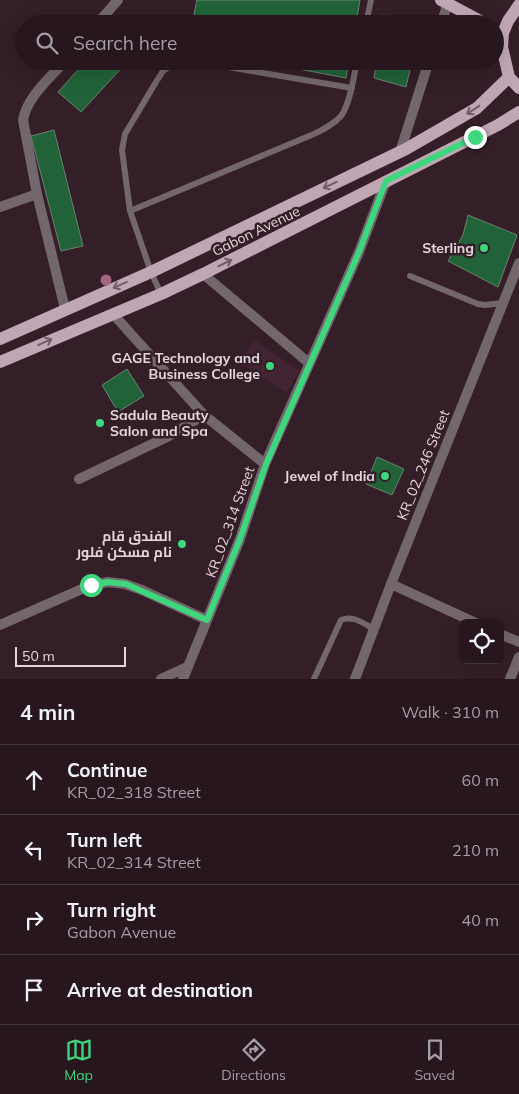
<!DOCTYPE html>
<html lang="en">
<head>
<meta charset="utf-8">
<style>
	body { margin:0; font-family:Mulish,Cairo,sans-serif; background:#33232b; color:#f1f3f6 }
	.controls { position:absolute; right:15px; bottom:15px; display:grid; overflow:hidden; border-radius:8px; box-shadow:0 5px 20px #0002 }
	.controls button { width:45px; height:45px; display:grid; place-items:center; padding:0; border:0; border-bottom:1px solid #43353c; background:#27161e; color:#f1f3f6; font:25px sans-serif }
	.scale { position:absolute; left:15px; bottom:12px; width:111px; box-sizing:border-box; padding-left:5px; border:2px solid #e5d5dc; border-top:0; font-size:14px; line-height:18px; white-space:nowrap; color:#e5d5dc; -webkit-text-stroke:4px #341e28; paint-order:stroke }
	.stop { position:absolute; width:15px; height:15px; margin:-11px; border:4px solid #3fd77d; border-radius:50%; background:#fff }
	.stop.end { background:#3fd77d; border-color:#fff; box-shadow:0 1px 5px #0008 }
	.list { margin:0; padding:0; list-style:none }
	h2 { display:flex; justify-content:space-between; align-items:center; height:65px; margin:0; padding:0 20px; font-size:21px }
	h2 small { font-size:16px; font-weight:400; color:#a49fa4 }
	.list li { display:grid; grid-template-columns:32px 1fr auto; gap:15px; align-items:center; box-sizing:border-box; height:70px; padding:0 20px; border-top:1px solid #43353c }
	.list b { display:block; font-size:19px; white-space:nowrap }
	.list p { margin:0; font-size:16px; white-space:nowrap; color:#a49fa4 }
	.list em { font-size:16px; font-style:normal; color:#a49fa4 }
	.icon { flex:none; width:28px; height:28px; fill:none; stroke:currentColor; stroke-width:2; stroke-linecap:round; stroke-linejoin:round }
	.map { position:relative; flex:none; width:519px; height:679px; overflow:hidden }
	.search { position:absolute; background:#27161e; box-shadow:0 5px 20px #0002; left:15px; right:15px; top:15px; height:55px; display:flex; align-items:center; gap:12px; box-sizing:border-box; padding:0 18px; border-radius:28px; color:#a49fa4; font-size:19px }
	.sheet { height:345px; background:#27161e }
	nav { display:flex; justify-content:space-around; align-items:center; box-sizing:border-box; height:70px; border-top:1px solid #43353c; background:#27161e; font-size:14px; color:#a49fa4 }
	nav a { display:grid; justify-items:center; gap:2px }
	nav .on { color:#3fd77d }
	.map>svg:first-child { display:block }
</style>
</head>
<body>
<div class="map">
<svg width="519" height="679" viewBox="0 0 519 679">
	<rect width="100%" height="100%" fill="#341e28"/>
	<path fill="#422433" d="M254,340L300,371L286,393L239,362Z"/>
	<path fill="#216239" stroke="#6a8270" d="M197,0H360L356,24H192Z
		M383,15L421,21V24H382Z
		M86,61H128L81,112L58,92Z
		M257,61H349L346,78Z
		M377,61H412L406,87L374,78Z
		M54,130L83,246L61,251L31,136Z
		M468,215L517,235L498,287L448,261L463,235Z
		M127,369L144,396L118,412L102,385Z
		M377,457L404,469L392,495L366,484Z"/>
	<g fill="none" stroke-linecap="round" stroke-linejoin="round">
		<path stroke="#73666c" stroke-width="6" d="M366,24L371,0
			M192,61L352,88
			M130,211L314,134C324,129 334,124 341,116C350,105 354,75 357,61
			M410,276L478,304L485,305L503,303
			M161,294L151,272L130,211L122,150L125,134L156,82L163,71L174,63L182,61
			M314,679L341,620C353,615 363,623 374,629"/>
		<path stroke="#73666c" stroke-width="10" d="M97,24L118,0
			M65,61C49,79 27,97 23,120L37,194L65,309
			M0,207L37,194
			M203,274L309,363
			M204,415L265,464
			M79,479L169,436L204,415L113,314
			M391,584L476,623
			M0,625L91,585L108,582L125,584L142,590L207,620
			M500,634L519,642
			M161,679L187,667
			M183,679L240,539L265,464L359,252L386,181
			M510,679L519,657"/>
		<path stroke="#73666c" stroke-width="10" d="M441,24L449,0
			M400,152L429,61
			M355,679L391,584L519,263"/>
		<path stroke="#c1a7b3" stroke-width="12" d="M441,0L486,24
			M519,5L508,21L503,33L502,47L509,77L519,88
			M0,339L151,272L406,149L477,108L509,77
			M0,362L161,294L203,274L498,125L519,112"/>
	</g>
	<circle fill="#a36582" cx="106" cy="280" r="5.5"/>
	<defs><path id="oneway-shaft" d="M-6 0H5M1.5-3L5.5 0L1.5 3" fill="none" stroke-width="1.6" stroke-linecap="round" stroke-linejoin="round" transform="scale(1.25)"/></defs>
	<g stroke="#735c67">
		<use href="#oneway-shaft" transform="translate(473 110) rotate(146)"/>
		<use href="#oneway-shaft" transform="translate(330 185) rotate(155)"/>
		<use href="#oneway-shaft" transform="translate(225 263) rotate(-26)"/>
		<use href="#oneway-shaft" transform="translate(120 285) rotate(156)"/>
		<use href="#oneway-shaft" transform="translate(45 342) rotate(-24)"/>
	</g>
	<g fill="none" stroke-linecap="round" stroke-linejoin="round">
		<path stroke="#3fd77d" stroke-width="6" d="M91,585L108,582L126,584L207,620L240,539L266,464L359,252L386,181L475,137"/>
	</g>
	<g fill="#3fd77d" stroke="#341e28" stroke-width="2">
		<circle cx="484" cy="248" r="5"/>
		<circle cx="270" cy="366" r="5"/>
		<circle cx="100" cy="423" r="5"/>
		<circle cx="385" cy="476" r="5"/>
		<circle cx="182" cy="544" r="5"/>
	</g>
	<g text-anchor="middle" dominant-baseline="central" stroke-width="5" stroke-linejoin="round" paint-order="stroke">
		<g font-size="14" fill="#e5d5dc" stroke="#341e28">
			<text transform="translate(256 231) rotate(-26)">Gabon Avenue</text>
			<text transform="translate(423 465) rotate(-68)">KR_02_246 Street</text>
			<text transform="translate(230 522) rotate(-70)">KR_02_314 Street</text>
		</g>
		<g font-size="14" font-weight="bold" fill="#e5d5dc" stroke="#341e28" text-anchor="end">
			<text x="474" y="248">Sterling</text>
			<text x="260" y="358">GAGE Technology and<tspan x="260" dy="16">Business College</tspan></text>
			<text x="110" y="415" text-anchor="start">Sadula Beauty<tspan x="110" dy="16">Salon and Spa</tspan></text>
			<text x="375" y="476">Jewel of India</text>
			<text x="172" y="536">الفندق قام<tspan x="172" dy="16">نام مسكن فلور</tspan></text>
		</g>
	</g>
</svg>
<div class="controls">
<button><svg class="icon" aria-label="locate" viewBox="0 0 24 24"><circle cx="12" cy="12" r="6"/><path d="M12 2v4M12 18v4M2 12h4M18 12h4"/></svg></button>
</div>
<div class="scale">50 m</div>
<div class="stop" style="left:91px;top:585px"></div>
<div class="stop end" style="left:475px;top:137px"></div>
<div class="search"><svg class="icon" aria-label="search" viewBox="0 0 24 24"><circle cx="10" cy="10" r="6"/><path d="M15 15l6 6"/></svg>Search here</div>
</div>
<section class="sheet">
<h2>4 min<small>Walk · 310 m</small></h2>
<ul class="list">
<li><svg class="icon" aria-label="ahead" viewBox="0 0 24 24"><path d="M12 20V5M6 11l6-6 6 6"/></svg><div><b>Continue</b><p>KR_02_318 Street</p></div><em>60 m</em></li>
<li><svg class="icon" aria-label="left" viewBox="0 0 24 24"><path d="M17 20v-9H6M10 6l-5 5 5 5"/></svg><div><b>Turn left</b><p>KR_02_314 Street</p></div><em>210 m</em></li>
<li><svg class="icon" aria-label="right" viewBox="0 0 24 24"><path d="M7 20v-9h11M14 6l5 5-5 5"/></svg><div><b>Turn right</b><p>Gabon Avenue</p></div><em>40 m</em></li>
<li><svg class="icon" aria-label="arrive" viewBox="0 0 24 24"><path d="M6 21V4h12l-3 4 3 4H6"/></svg><div><b>Arrive at destination</b></div></li>
</ul>
</section>
<nav>
<a class="on"><svg class="icon" aria-label="map" viewBox="0 0 24 24"><path d="M3 6l6-2 6 2 6-2v14l-6 2-6-2-6 2zM9 4v14M15 6v14"/></svg>Map</a>
<a><svg class="icon" aria-label="directions" viewBox="0 0 24 24"><path d="M12 3l9 9-9 9-9-9zM9 14v-3h6M13 9l2 2-2 2"/></svg>Directions</a>
<a><svg class="icon" aria-label="saved" viewBox="0 0 24 24"><path d="M7 4h10v16l-5-4-5 4z"/></svg>Saved</a>
</nav>
</body>
</html>
